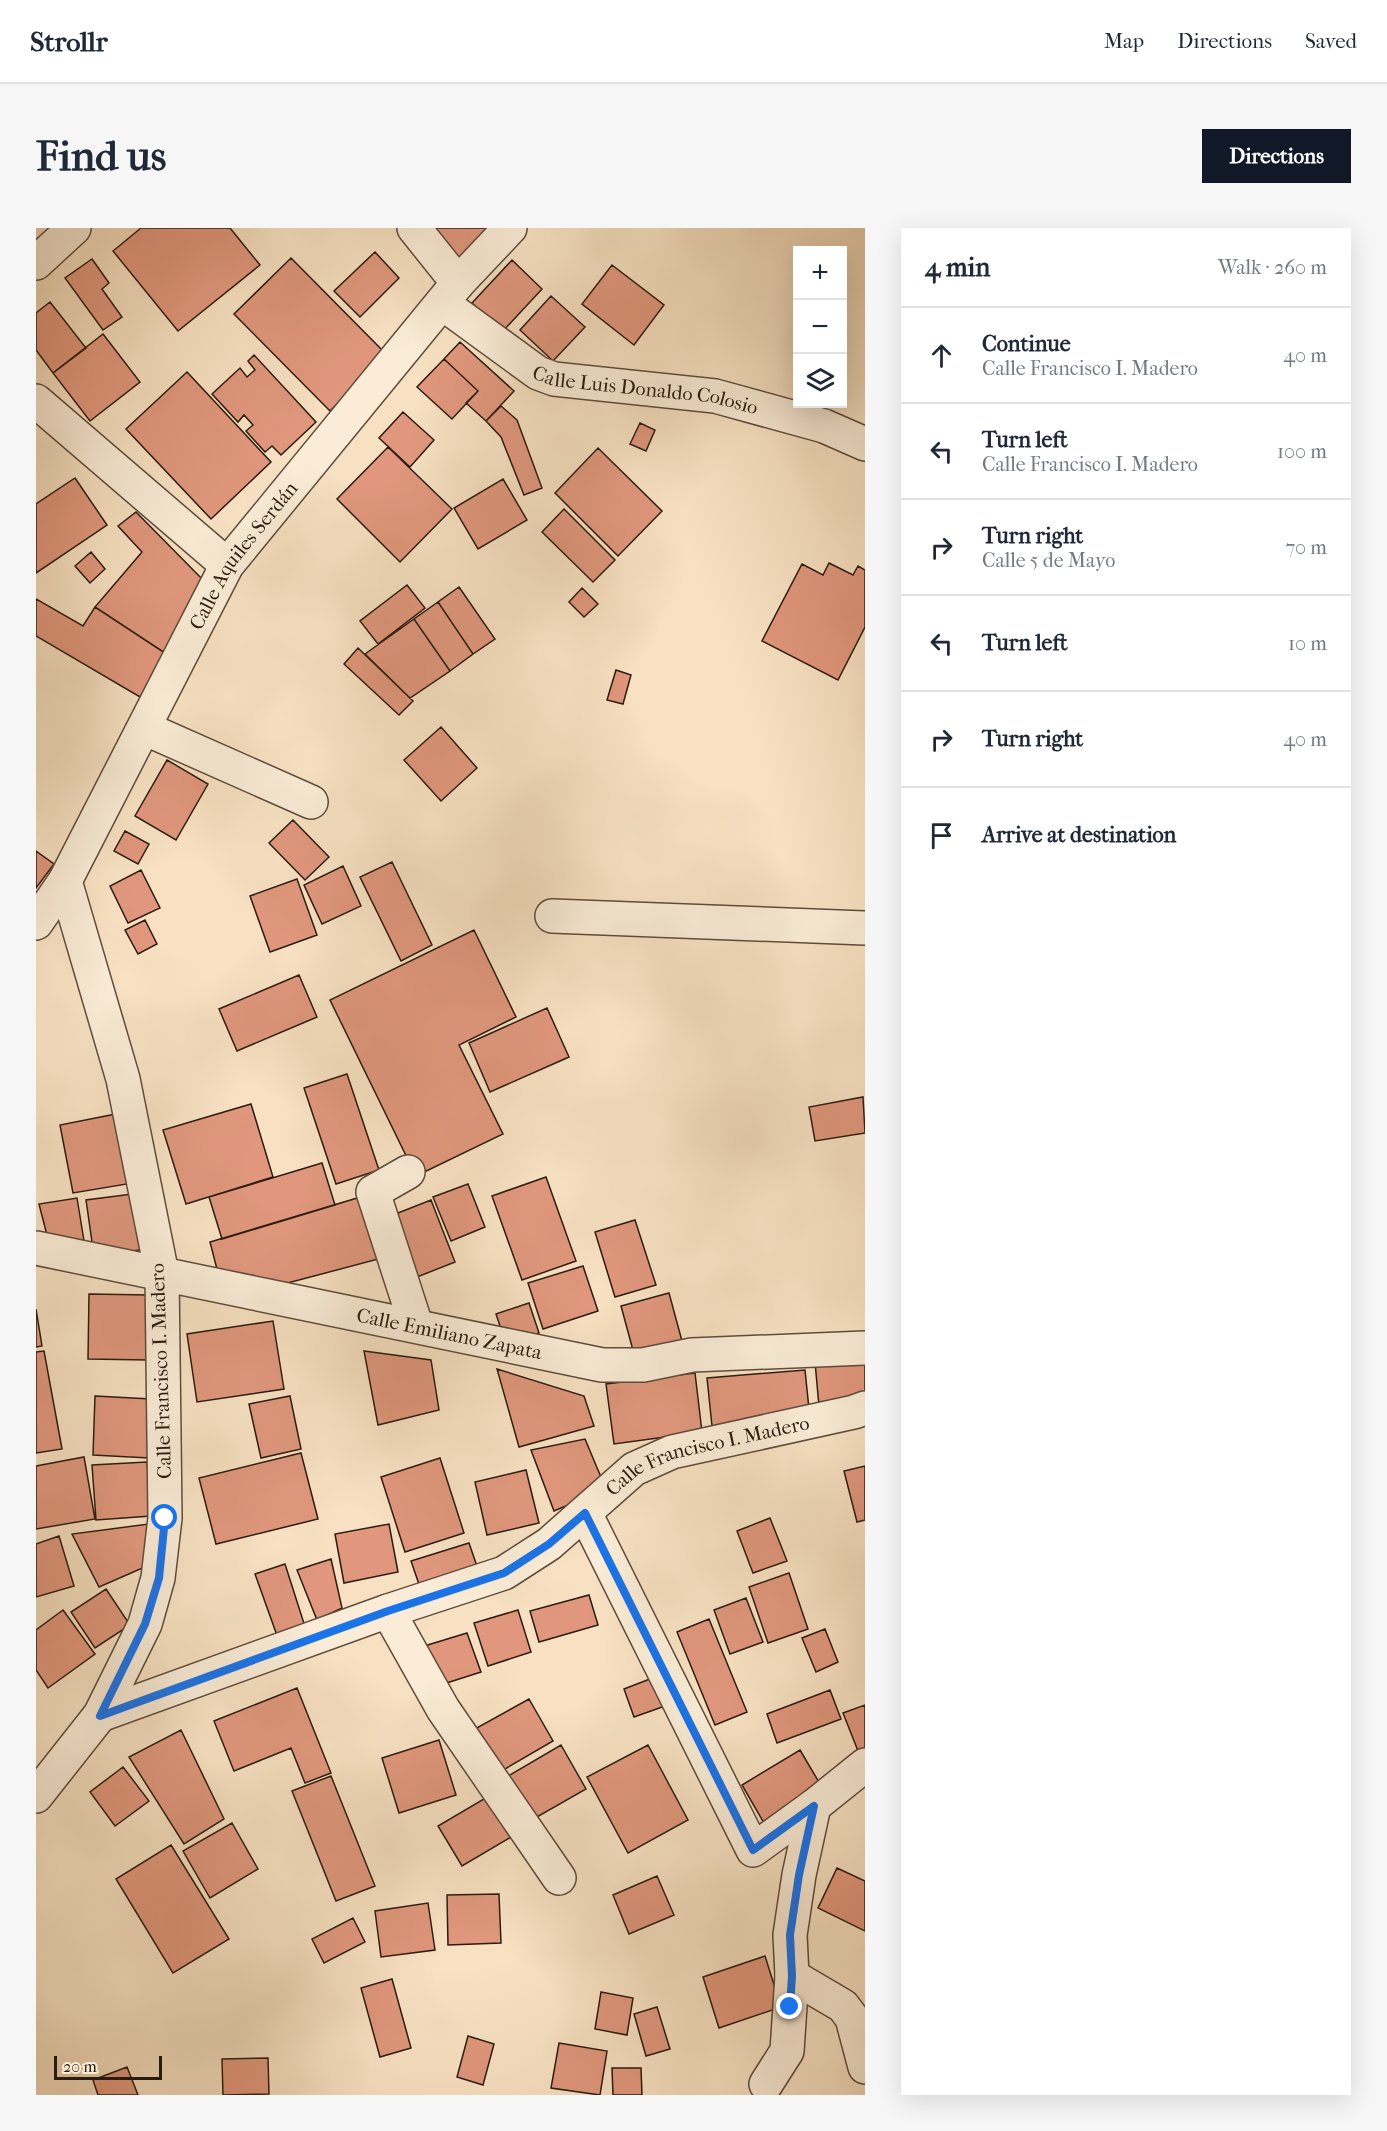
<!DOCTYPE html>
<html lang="en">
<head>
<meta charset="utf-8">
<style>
	body { margin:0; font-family:"IM FELL French Canon",serif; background:#f6f6f7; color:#1f2937 }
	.controls { position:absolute; right:18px; top:18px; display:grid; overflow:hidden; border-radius:0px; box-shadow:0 6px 24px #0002 }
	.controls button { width:54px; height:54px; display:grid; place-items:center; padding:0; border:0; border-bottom:2px solid #e0e1e3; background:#fff; color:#1f2937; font:30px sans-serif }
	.scale { position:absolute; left:18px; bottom:15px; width:108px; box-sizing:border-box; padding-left:6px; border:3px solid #2b1b10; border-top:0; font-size:16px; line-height:21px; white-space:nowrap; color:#2b1b10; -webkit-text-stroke:4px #faecd7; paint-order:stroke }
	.stop { position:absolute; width:18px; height:18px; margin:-14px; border:4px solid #1a73e8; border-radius:50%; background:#fff }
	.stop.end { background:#1a73e8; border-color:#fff; box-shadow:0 2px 6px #0008 }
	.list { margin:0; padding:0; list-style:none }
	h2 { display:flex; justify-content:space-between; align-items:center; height:78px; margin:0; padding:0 24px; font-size:26px }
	h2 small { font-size:20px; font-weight:400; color:#747a83 }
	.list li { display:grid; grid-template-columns:39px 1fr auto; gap:18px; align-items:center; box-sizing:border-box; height:96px; padding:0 24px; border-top:2px solid #e0e1e3 }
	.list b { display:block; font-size:22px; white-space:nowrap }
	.list p { margin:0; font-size:20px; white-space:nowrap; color:#747a83 }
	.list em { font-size:20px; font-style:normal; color:#747a83 }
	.icon { flex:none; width:33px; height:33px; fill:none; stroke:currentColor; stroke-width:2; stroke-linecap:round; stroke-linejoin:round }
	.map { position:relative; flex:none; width:829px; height:1867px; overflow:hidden; border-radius:0px }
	header { display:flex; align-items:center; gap:36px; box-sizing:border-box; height:84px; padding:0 30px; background:#fff; border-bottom:2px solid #e0e1e3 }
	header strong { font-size:28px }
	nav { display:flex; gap:33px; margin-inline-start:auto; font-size:21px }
	.intro { display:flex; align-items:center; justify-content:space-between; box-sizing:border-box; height:144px; padding:0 36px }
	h1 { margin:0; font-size:42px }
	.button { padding:15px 27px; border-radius:0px; background:#111827; color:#fff; font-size:21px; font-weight:700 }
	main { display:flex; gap:36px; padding:0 36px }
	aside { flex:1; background:#fff; border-radius:0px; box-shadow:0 6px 24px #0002 }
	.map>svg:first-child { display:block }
</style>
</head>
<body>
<header>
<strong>Strollr</strong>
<nav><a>Map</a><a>Directions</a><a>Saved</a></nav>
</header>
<div class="intro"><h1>Find us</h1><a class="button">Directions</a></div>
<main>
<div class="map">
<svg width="829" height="1867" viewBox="0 0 829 1867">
	<rect width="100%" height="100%" fill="#f7e1c2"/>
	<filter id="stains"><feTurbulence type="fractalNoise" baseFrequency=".00333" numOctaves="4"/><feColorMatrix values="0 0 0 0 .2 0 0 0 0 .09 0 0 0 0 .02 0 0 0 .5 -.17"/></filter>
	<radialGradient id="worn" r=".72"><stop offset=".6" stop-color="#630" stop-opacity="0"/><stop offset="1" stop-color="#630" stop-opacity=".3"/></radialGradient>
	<path fill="#e0977d" stroke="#2b1b10" stroke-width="1.5" d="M105,0H194L224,37L142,103L77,23Z
		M391,0H468L430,39Z
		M339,24L363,50L324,89L298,63Z
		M255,30L351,127L294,183L198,86Z
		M56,31L73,55L66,61L86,89L67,102L29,50Z
		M476,32L506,61L466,104L436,75Z
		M576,37L628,77L598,117L546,76Z
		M515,68L549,99L517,133L484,102Z
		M14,74L50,120L17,145L0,122V85Z
		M67,106L104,154L54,193L17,145Z
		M424,114L478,163L450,193L430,175L442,163L408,131Z
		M218,127L280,194L245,227L236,218L229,224L210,203L217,197L208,187L202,194L176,166L204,140L211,149L219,142L212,133Z
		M408,131L442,163L416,191L381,159Z
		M151,144L235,234L175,291L90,201Z
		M465,178L481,192L506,260L488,267L465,209L450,193Z
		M367,184L398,212L374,239L343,210Z
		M604,195L619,202L610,223L594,216Z
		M352,219L416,281L364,334L301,271Z
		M562,220L626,283L582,328L519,265Z
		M39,250L71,297L0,345V276Z
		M467,251L491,292L442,321L418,280Z
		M528,281L579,332L557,354L506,304Z
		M100,284L175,360L132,427L59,379L106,324L82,298Z
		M55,324L69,341L54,355L39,338Z
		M793,335L817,347L822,338L829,342V399L802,452L726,413L766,336L787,347Z
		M371,357L389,380L342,416L324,393Z
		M423,359L459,411L437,426L402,374Z
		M546,360L562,376L548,389L533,374Z
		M0,371L47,398L59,379L132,427L104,469L0,408Z
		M402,374L437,426L414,443L378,391Z
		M378,391L414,443L374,470L329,426Z
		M322,420L377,473L363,487L308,436Z
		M580,442L595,447L587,476L571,472Z
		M405,499L441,540L405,573L368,532Z
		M131,532L172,556L140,612L99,588Z
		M257,592L293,629L269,652L233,615Z
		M89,603L113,616L102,636L78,623Z
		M0,623L18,636L0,660Z
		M356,634L396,717L365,733L324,649Z
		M307,638L325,678L286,696L268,657Z
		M105,642L124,680L92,695L74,658Z
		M261,651L281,707L234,724L214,668Z
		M109,692L121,716L102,726L89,702Z
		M438,702L480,789L423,817L467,906L380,948L294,772Z
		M263,747L281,789L201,823L183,781Z
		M511,780L533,829L454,864L433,815Z
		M311,846L343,942L300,956L268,860Z
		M827,869L829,905L779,913L773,879Z
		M215,876L237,949L150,976L127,902Z
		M90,884L103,954L37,965L24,897Z
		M286,935L299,977L186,1011L173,969Z
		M510,949L540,1033L486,1052L456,968Z
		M432,956L449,999L415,1013L397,969Z
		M104,965L111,1021L58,1028L50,972Z
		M328,968L346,1030L229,1061L183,1049L174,1014Z
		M41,970L50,1025L14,1019L3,976Z
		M395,972L419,1034L381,1049L357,987Z
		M599,992L620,1057L579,1069L559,1004Z
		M547,1038L562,1083L507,1101L492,1055Z
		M633,1065L646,1113L598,1126L585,1078Z
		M53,1066L113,1067L112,1132L52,1131Z
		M493,1075L503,1105L470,1116L460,1086Z
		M0,1081L6,1118L0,1119Z
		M237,1093L248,1161L161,1174L151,1106Z
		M8,1123L26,1221L0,1225V1124Z
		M328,1123L395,1132L403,1182L342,1197Z
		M829,1130V1169L783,1178L779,1134Z
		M461,1141L548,1168L558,1198L483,1219Z
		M769,1142L774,1191L676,1198L671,1150Z
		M659,1145L666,1204L578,1216L570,1156Z
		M59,1168L115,1171L113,1230L57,1227Z
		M254,1168L265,1221L225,1230L213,1176Z
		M549,1211L570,1261L518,1283L495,1222Z
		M265,1225L282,1291L180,1316L163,1250Z
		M48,1229L59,1291L0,1301V1238Z
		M404,1230L428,1305L369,1324L345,1249Z
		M111,1234L115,1288L60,1292L56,1237Z
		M829,1238V1292L821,1294L808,1243Z
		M490,1242L503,1295L451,1307L439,1254Z
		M734,1290L751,1333L717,1345L701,1303Z
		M113,1296L118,1335L63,1359L36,1306Z
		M353,1296L362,1344L308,1355L299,1306Z
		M23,1308L38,1358L0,1369V1316Z
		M433,1315L444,1347L386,1365L375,1333Z
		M295,1331L306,1380L281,1392L261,1342Z
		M249,1336L271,1405L243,1413L219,1346Z
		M753,1345L772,1401L732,1415L713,1359Z
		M70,1361L94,1397L59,1420L35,1384Z
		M553,1367L562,1397L503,1414L494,1383Z
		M710,1370L727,1414L694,1426L678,1382Z
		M27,1382L59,1426L12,1460L0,1442V1402Z
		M482,1382L495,1424L452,1438L438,1395Z
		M673,1391L711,1484L679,1497L641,1404Z
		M789,1401L802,1434L780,1444L766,1410Z
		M431,1405L445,1444L398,1459L385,1419Z
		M619,1449L629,1478L598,1489L588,1461Z
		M261,1460L295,1545L269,1555L255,1520L198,1543L178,1493Z
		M794,1462L805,1491L741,1515L731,1486Z
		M493,1471L517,1513L462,1545L437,1502Z
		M829,1477V1526L824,1528L807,1485Z
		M145,1502L188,1591L148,1616L93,1529Z
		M403,1512L420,1567L363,1585L346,1530Z
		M525,1517L550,1561L494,1593L469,1550Z
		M612,1517L652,1592L592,1625L551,1549Z
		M764,1522L787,1561L728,1595L706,1557Z
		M87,1539L113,1573L79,1598L54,1564Z
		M295,1548L339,1658L300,1673L256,1563Z
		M458,1565L482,1605L426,1638L402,1598Z
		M196,1595L222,1641L174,1670L147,1623Z
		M135,1617L193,1711L137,1745L80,1651Z
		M801,1640L829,1653V1703L782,1680Z
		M621,1648L638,1687L593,1706L577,1667Z
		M463,1666L465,1715L412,1717L411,1667Z
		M392,1675L399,1722L345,1729L339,1683Z
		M317,1690L329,1714L288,1735L276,1711Z
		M729,1728L745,1779L683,1800L667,1749Z
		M356,1751L375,1820L344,1829L325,1760Z
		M565,1764L597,1770L591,1807L559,1801Z
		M621,1779L634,1821L610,1828L598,1786Z
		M432,1808L458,1816L447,1857L421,1849Z
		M523,1815L571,1823L564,1867L515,1860Z
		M232,1830L233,1866L187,1867L186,1831Z
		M91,1839L102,1867H62L57,1852Z
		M576,1840H605L606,1867H577Z"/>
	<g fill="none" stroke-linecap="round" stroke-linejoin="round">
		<g stroke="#5e4c3c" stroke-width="36">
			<g id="minor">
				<path d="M378,0L422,55"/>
				<path d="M0,35L38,0"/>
				<path id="s1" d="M406,75L502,145L518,151L679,168L788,198L829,216"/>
				<path d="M0,173L191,337"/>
				<path d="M108,500L275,574"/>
				<path d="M516,688L829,700"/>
				<path id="s2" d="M0,695L29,653L191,337L422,55L474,0"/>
				<path d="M372,944L337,964L380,1097"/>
				<path id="s3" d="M0,1020L566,1137H607L656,1127L829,1120"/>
				<path d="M549,1285L717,1622L778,1578"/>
				<path d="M352,1383L407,1481L523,1650"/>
				<path id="s4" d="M64,1487L352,1383L468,1345L513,1316L598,1241L636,1224L818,1184L829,1180"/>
				<path d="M0,1568L64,1487L109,1396L122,1350L129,1290L126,1046L87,851L29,653"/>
				<path d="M756,1748L807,1778L816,1790L829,1839"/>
				<path d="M730,1856L751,1823L756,1748L754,1707L763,1647L778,1578L829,1537"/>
			</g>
		</g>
		<use href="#minor" stroke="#faecd7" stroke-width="33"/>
	</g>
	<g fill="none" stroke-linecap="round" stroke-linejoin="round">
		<path stroke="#1a73e8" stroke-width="8" d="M129,1290L123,1350L109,1396L64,1488L352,1383L468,1345L513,1316L549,1285L717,1622L778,1578L763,1647L754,1707L756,1748L754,1779"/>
	</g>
	<g text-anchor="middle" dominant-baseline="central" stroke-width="4.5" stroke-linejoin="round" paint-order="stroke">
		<g font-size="20" fill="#2b1b10" stroke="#faecd7">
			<text stroke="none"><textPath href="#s1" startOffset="228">Calle Luis Donaldo Colosio</textPath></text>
			<text stroke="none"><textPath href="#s2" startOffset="423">Calle Aquiles Serdán</textPath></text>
			<text stroke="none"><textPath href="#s3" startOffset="422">Calle Emiliano Zapata</textPath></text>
			<text transform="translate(125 1143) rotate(-92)">Calle Francisco I. Madero</text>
			<text stroke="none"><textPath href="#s4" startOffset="669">Calle Francisco I. Madero</textPath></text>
		</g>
	</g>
	<rect width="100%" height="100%" filter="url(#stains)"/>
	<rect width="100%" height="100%" fill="url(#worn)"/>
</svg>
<div class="controls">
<button>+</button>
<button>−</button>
<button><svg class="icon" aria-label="layers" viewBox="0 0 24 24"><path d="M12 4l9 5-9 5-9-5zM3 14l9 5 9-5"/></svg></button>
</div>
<div class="scale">20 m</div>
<div class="stop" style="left:129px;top:1290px"></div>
<div class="stop end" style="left:754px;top:1779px"></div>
</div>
<aside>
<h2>4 min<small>Walk · 260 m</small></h2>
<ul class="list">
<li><svg class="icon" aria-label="ahead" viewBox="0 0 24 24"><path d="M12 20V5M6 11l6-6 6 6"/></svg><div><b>Continue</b><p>Calle Francisco I. Madero</p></div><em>40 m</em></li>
<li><svg class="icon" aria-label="left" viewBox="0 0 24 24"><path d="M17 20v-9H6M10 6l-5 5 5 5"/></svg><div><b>Turn left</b><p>Calle Francisco I. Madero</p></div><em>100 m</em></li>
<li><svg class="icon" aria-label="right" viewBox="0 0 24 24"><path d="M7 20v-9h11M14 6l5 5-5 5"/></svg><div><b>Turn right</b><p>Calle 5 de Mayo</p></div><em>70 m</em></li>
<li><svg class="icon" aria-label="left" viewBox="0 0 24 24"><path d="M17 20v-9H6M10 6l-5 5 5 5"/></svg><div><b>Turn left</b></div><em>10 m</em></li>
<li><svg class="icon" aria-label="right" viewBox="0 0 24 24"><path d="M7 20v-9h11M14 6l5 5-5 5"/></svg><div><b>Turn right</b></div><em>40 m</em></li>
<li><svg class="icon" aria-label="arrive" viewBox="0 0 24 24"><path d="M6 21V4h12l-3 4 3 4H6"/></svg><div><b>Arrive at destination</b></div></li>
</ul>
</aside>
</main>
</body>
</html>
